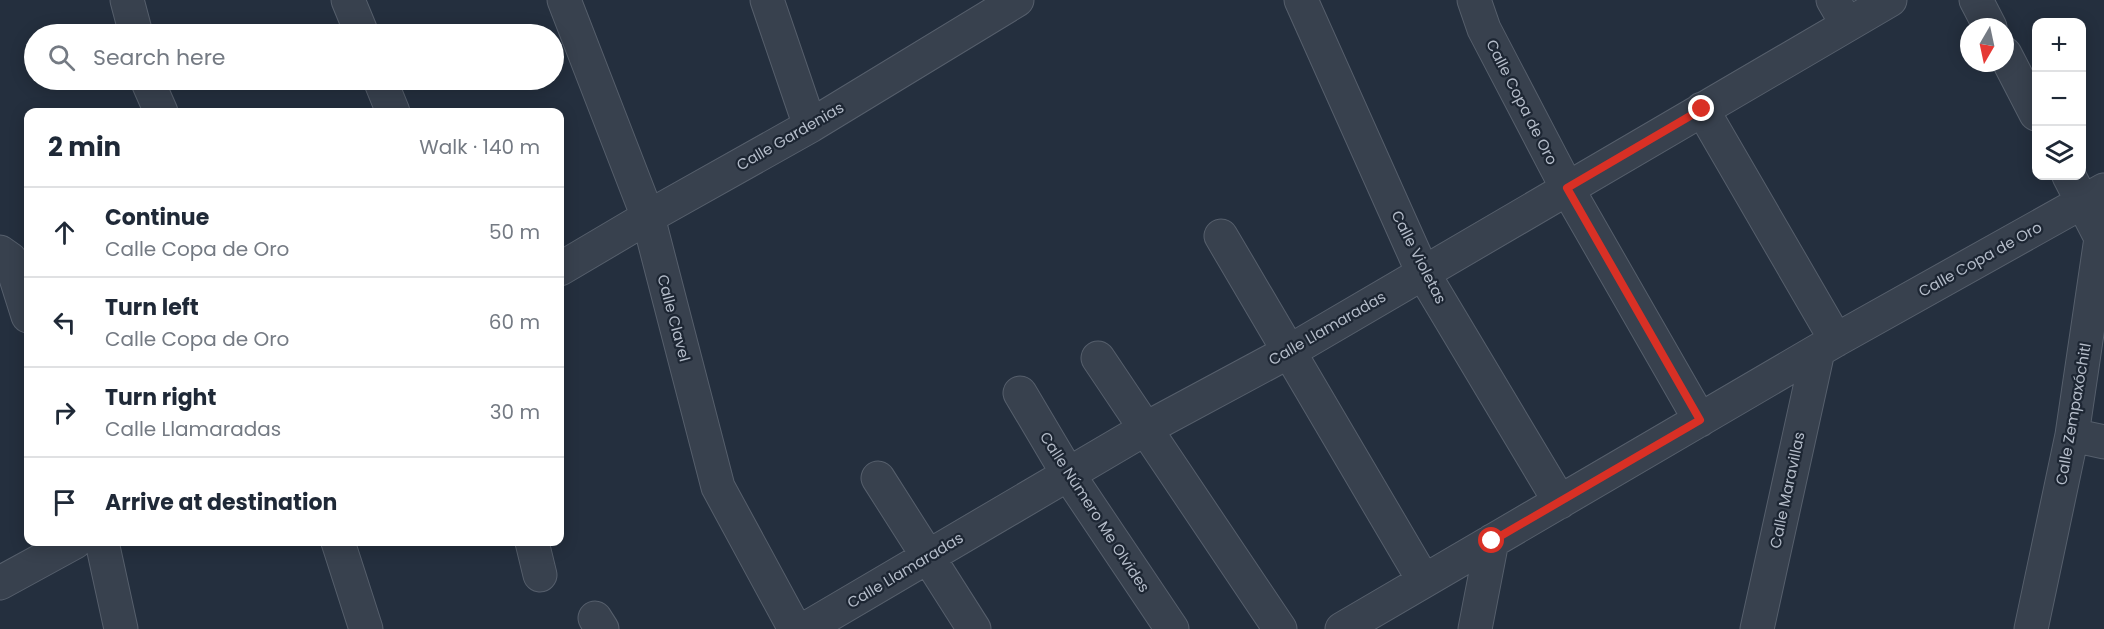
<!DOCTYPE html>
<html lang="en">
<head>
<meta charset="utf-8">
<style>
	body { margin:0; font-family:Poppins,sans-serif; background:#f6f6f7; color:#1f2937 }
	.controls { position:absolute; right:18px; top:18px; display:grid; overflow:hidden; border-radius:12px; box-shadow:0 3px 15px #0003 }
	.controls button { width:54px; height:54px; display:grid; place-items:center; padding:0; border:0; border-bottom:2px solid #e0e1e3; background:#fff; color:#1f2937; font:30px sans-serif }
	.compass { position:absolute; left:1960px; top:18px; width:54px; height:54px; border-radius:50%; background:#fff; box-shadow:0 3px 15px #0003; rotate:189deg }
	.stop { position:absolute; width:18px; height:18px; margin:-14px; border:4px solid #d93025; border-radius:50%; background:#fff }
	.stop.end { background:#d93025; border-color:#fff; box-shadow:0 2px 6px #0008 }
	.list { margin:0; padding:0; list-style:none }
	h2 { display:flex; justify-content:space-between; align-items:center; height:78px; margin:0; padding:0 24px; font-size:26px }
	h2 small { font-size:20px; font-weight:400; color:#747a83 }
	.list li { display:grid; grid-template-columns:39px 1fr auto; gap:18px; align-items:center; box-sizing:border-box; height:90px; padding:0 24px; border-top:2px solid #e0e1e3 }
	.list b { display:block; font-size:22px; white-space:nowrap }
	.list p { margin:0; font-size:20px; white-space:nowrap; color:#747a83 }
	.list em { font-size:20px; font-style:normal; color:#747a83 }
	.icon { flex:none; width:33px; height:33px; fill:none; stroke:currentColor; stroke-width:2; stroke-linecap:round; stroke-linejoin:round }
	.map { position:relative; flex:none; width:2104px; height:629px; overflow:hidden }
	.search { position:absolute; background:#fff; box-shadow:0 3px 15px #0003; left:24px; top:24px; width:540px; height:66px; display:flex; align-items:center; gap:15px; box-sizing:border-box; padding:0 21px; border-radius:33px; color:#747a83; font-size:22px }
	.panel { position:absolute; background:#fff; box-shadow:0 3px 15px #0003; left:24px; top:108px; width:540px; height:438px; border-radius:12px }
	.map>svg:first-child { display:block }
</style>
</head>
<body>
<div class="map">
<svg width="2104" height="629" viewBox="0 0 2104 629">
	<rect width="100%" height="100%" fill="#242f3e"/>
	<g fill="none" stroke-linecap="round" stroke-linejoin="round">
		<g stroke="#565f6c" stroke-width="35">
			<path id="minor" d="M127,0L136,34
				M348,0L362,34
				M564,0L648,217L718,487L795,629
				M767,0L810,126
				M1301,0L1423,273L1560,502
				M1474,0L1484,29L1567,188L1700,420
				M1833,0L1847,24
				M1976,0L1990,27
				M2005,54L2036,114
				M147,80L161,112
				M380,80L393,112
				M1702,109L1836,340
				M1221,236L1424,581
				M0,252L10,259L28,316
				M560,269L648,217L810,126L1017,0
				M1098,358L1280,629
				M1020,393L1068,474L1172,629
				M2072,435L2104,442
				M878,478L974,629
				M102,542L121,629
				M338,542L366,629
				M532,542L540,575
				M0,583L75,542
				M595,618L602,629
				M805,629L1145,429L1290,351L1890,0
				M1342,629L1836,340L2104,190
				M1475,629L1492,541
				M1757,629L1818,351
				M2031,629L2072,435L2101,238L2069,176"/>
		</g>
		<use href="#minor" stroke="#38414e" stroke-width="33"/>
	</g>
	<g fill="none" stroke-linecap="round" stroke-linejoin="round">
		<path stroke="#d93025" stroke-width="8" d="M1492,541L1700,420L1567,188L1702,109"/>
	</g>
	<g text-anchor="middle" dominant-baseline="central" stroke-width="4.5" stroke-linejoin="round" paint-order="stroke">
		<g font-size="15" fill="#b4bcc9" stroke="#1d2633">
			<text transform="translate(1522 102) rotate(63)">Calle Copa de Oro</text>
			<text transform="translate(790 136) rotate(-30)">Calle Gardenias</text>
			<text transform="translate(1419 257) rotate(63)">Calle Violetas</text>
			<text transform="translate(1980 259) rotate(-29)">Calle Copa de Oro</text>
			<text transform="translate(674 318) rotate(75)">Calle Clavel</text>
			<text transform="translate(1327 328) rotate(-30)">Calle Llamaradas</text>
			<text transform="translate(2073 414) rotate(-80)">Calle Zempaxóchitl</text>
			<text transform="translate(1787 490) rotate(-78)">Calle Maravillas</text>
			<text transform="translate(1095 512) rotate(57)">Calle Número Me Olvides</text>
			<text transform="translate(905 570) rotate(-31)">Calle Llamaradas</text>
		</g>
	</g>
</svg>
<div class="controls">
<button>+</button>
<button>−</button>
<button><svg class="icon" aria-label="layers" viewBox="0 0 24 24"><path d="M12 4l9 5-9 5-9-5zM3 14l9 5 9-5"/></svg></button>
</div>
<svg class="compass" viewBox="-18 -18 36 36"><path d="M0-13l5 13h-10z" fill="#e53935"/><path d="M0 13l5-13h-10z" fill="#747a83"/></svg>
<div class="stop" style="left:1492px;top:541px"></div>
<div class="stop end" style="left:1702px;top:109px"></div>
<div class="search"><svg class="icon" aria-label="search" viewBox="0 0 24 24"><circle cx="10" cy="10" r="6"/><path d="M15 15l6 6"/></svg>Search here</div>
<section class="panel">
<h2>2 min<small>Walk · 140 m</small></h2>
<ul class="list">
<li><svg class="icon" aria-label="ahead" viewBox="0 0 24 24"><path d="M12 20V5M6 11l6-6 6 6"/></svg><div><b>Continue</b><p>Calle Copa de Oro</p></div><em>50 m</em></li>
<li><svg class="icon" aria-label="left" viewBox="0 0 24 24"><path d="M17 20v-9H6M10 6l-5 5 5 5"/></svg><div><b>Turn left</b><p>Calle Copa de Oro</p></div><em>60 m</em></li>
<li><svg class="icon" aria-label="right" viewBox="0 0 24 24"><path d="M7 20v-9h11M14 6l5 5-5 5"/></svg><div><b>Turn right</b><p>Calle Llamaradas</p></div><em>30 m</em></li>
<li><svg class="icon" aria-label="arrive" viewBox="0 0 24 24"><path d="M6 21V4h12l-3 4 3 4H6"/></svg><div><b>Arrive at destination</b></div></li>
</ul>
</section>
</div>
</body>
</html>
